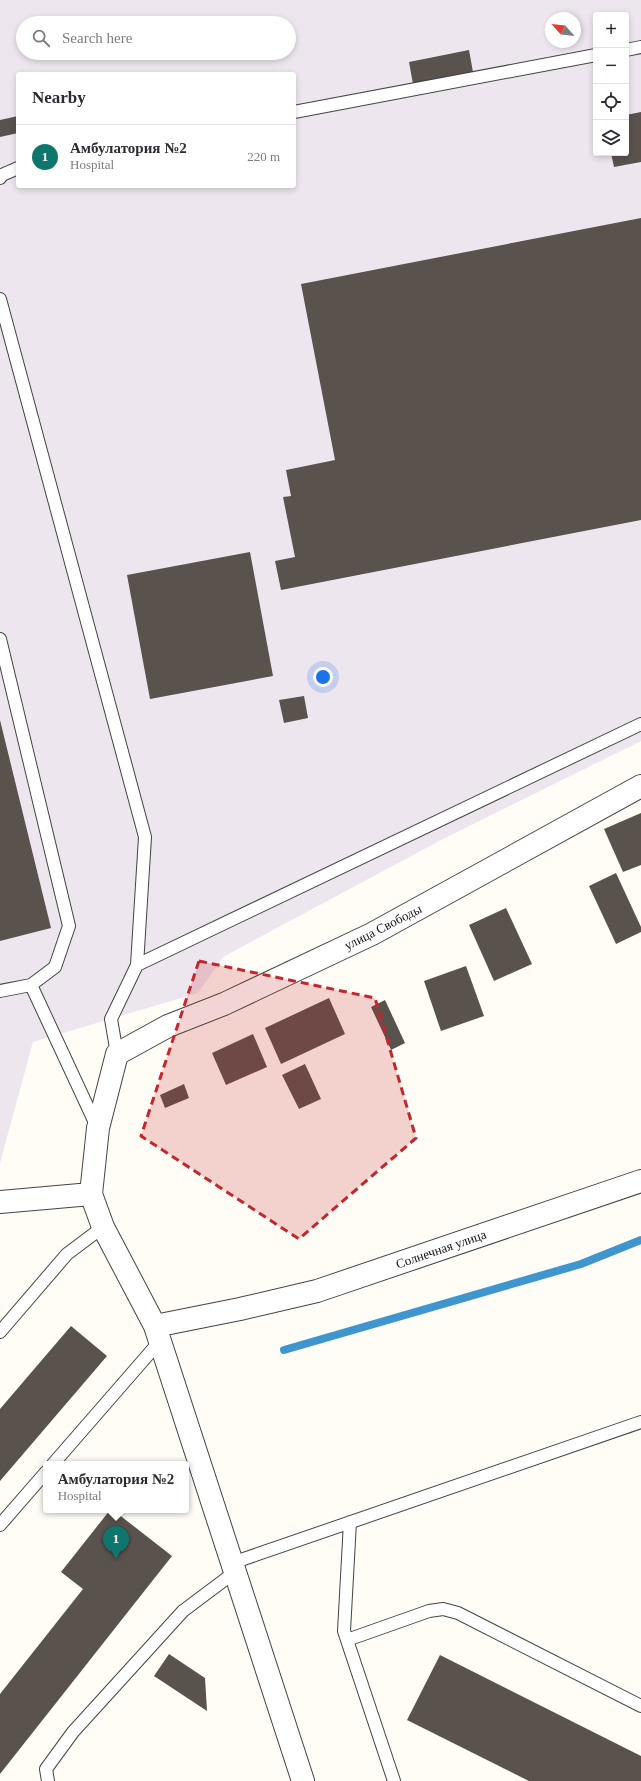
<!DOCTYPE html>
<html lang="en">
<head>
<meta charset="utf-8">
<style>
	body { margin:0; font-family:Georgia,serif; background:#f2f2f3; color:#2b2b33 }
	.controls { position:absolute; right:12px; top:12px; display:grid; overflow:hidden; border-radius:4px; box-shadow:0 2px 6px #0003 }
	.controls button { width:36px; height:36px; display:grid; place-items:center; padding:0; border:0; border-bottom:1px solid #e1e1e2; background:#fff; color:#2b2b33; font:20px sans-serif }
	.compass { position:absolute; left:545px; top:12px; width:36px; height:36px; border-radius:50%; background:#fff; box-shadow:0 2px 6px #0003; rotate:297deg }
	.you { position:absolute; left:323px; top:677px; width:14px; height:14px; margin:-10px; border:3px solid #fff; border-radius:50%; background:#1a73e8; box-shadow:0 0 0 6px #1a73e833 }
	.badge { display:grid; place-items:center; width:26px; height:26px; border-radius:50%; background:#0f766e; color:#fff; font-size:13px; font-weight:700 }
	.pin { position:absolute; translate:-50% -33px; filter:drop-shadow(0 1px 2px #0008) }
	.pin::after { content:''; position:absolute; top:21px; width:14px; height:12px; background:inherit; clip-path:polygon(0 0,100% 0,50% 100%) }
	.popup { position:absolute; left:43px; top:1461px; width:146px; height:52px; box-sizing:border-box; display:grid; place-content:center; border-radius:4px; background:#fff; filter:drop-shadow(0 1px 3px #0005); font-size:13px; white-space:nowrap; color:#7c7c81 }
	.popup b { font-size:15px; color:#2b2b33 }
	.popup::after { content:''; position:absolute; left:50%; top:100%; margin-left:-8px; border:8px solid transparent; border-top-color:#fff }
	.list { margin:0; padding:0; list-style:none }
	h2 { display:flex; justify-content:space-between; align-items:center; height:52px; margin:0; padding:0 16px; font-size:17px }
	h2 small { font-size:13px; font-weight:400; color:#7c7c81 }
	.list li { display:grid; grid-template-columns:26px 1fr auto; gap:12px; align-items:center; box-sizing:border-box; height:64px; padding:0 16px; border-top:1px solid #e1e1e2 }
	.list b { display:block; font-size:15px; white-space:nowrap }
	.list p { margin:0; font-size:13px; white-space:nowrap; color:#7c7c81 }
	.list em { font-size:13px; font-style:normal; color:#7c7c81 }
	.icon { flex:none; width:22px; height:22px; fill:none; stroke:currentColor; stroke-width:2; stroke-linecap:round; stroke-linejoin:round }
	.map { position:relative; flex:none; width:641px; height:1781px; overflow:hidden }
	.search { position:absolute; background:#fff; box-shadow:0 2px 6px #0003; left:16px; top:16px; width:280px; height:44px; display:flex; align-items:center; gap:10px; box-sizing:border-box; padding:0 14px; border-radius:22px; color:#7c7c81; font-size:15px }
	.panel { position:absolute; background:#fff; box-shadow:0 2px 6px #0003; left:16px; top:72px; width:280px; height:116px; border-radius:4px }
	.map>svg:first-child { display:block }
</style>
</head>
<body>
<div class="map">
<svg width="641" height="1781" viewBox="0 0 641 1781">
	<rect width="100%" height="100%" fill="#fffdf5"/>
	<path fill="#eee6ef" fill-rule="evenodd" d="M0,0H641V741L441,840L223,957L198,993L33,1042L0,1163ZM596,15H626V153H596ZM551,18H575V42H551ZM23,23H289V53H23ZM18,74H294V186H18Z"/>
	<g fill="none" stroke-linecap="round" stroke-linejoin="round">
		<path stroke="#3f96cf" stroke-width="8" d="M284,1350L581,1264L641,1240"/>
	</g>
	<path fill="#5a524d" d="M469,50L473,72L413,84L409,62Z
		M641,112V162L614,167L611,153H626V115Z
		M18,116V133L0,137V120Z
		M641,218V520L281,590L275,561L295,557L283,497L291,496L286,470L335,460L301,284Z
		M250,552L273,676L150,699L127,575Z
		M304,696L308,718L284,723L279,700Z
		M0,720L51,928L0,941Z
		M641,813V865L623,872L604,829Z
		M616,873L641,927V932L616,944L589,886Z
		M506,908L532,964L494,981L469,925Z
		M466,966L484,1016L441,1031L424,981Z
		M329,998L345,1034L281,1064L265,1028Z
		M385,1000L405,1043L391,1050L371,1007Z
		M253,1034L267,1067L226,1085L212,1053Z
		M305,1064L321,1099L299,1109L282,1075Z
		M184,1084L189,1098L165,1108L160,1095Z
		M71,1326L107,1356L0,1481V1409Z
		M110,1510H113L172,1556L0,1774V1694L83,1589L61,1572Z
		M169,1654L205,1678L207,1711L154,1676Z
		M440,1655L641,1756V1781H529L407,1720Z"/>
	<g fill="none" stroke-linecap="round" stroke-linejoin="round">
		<g stroke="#444" stroke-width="14">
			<path id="lane" d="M626,50L641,47
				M294,112L596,55
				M0,178L2,175L18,168
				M0,299L145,837L137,965L111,1019L117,1054
				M0,639L69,926L55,967L31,985L0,991
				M137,965L641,724
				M31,985L97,1127
				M0,1332L67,1254L103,1227
				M53,1464L160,1341
				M350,1522L344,1631L394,1781
				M0,1525L46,1472
				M232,1563L641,1422
				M347,1640L429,1611L443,1609L458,1613L641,1706
				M48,1781L46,1769L73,1732L183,1611L235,1572"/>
		</g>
		<g stroke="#444" stroke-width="24">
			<path id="street" d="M0,1202L91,1194
				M155,1326L240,1309L317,1291L641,1181
				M303,1781L155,1326L103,1227L91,1194L98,1128L117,1054L168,1026L224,1004L372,934L641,786"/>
		</g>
		<use href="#lane" stroke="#fff" stroke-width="12"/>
		<use href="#street" stroke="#fff" stroke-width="22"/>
	</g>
	<path fill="#c4262e" fill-opacity="0.2" stroke="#c4262e" stroke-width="3" stroke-dasharray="8 5" stroke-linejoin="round" d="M199,961L375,998L416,1138L299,1239L141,1136Z"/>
	<g text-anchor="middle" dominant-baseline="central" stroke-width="4" stroke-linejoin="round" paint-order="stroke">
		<g font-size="13" fill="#111" stroke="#fff">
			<text transform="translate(383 927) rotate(-27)">улица Свободы</text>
			<text transform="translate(441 1249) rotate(-19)">Солнечная улица</text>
		</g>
	</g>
</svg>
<div class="controls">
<button>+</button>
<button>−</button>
<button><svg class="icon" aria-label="locate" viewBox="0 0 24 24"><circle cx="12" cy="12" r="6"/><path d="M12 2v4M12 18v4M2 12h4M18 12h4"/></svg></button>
<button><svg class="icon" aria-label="layers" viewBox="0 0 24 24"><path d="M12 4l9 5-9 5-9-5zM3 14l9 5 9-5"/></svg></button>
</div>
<svg class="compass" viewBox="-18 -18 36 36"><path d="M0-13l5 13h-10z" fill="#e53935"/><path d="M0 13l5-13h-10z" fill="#7c7c81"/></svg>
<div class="you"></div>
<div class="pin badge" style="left:116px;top:1559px">1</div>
<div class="popup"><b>Амбулатория №2</b>Hospital</div>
<div class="search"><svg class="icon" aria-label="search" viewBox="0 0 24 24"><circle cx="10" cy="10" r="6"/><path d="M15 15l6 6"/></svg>Search here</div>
<section class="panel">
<h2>Nearby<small></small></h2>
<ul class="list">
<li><span class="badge">1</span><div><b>Амбулатория №2</b><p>Hospital</p></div><em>220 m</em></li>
</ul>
</section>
</div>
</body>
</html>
